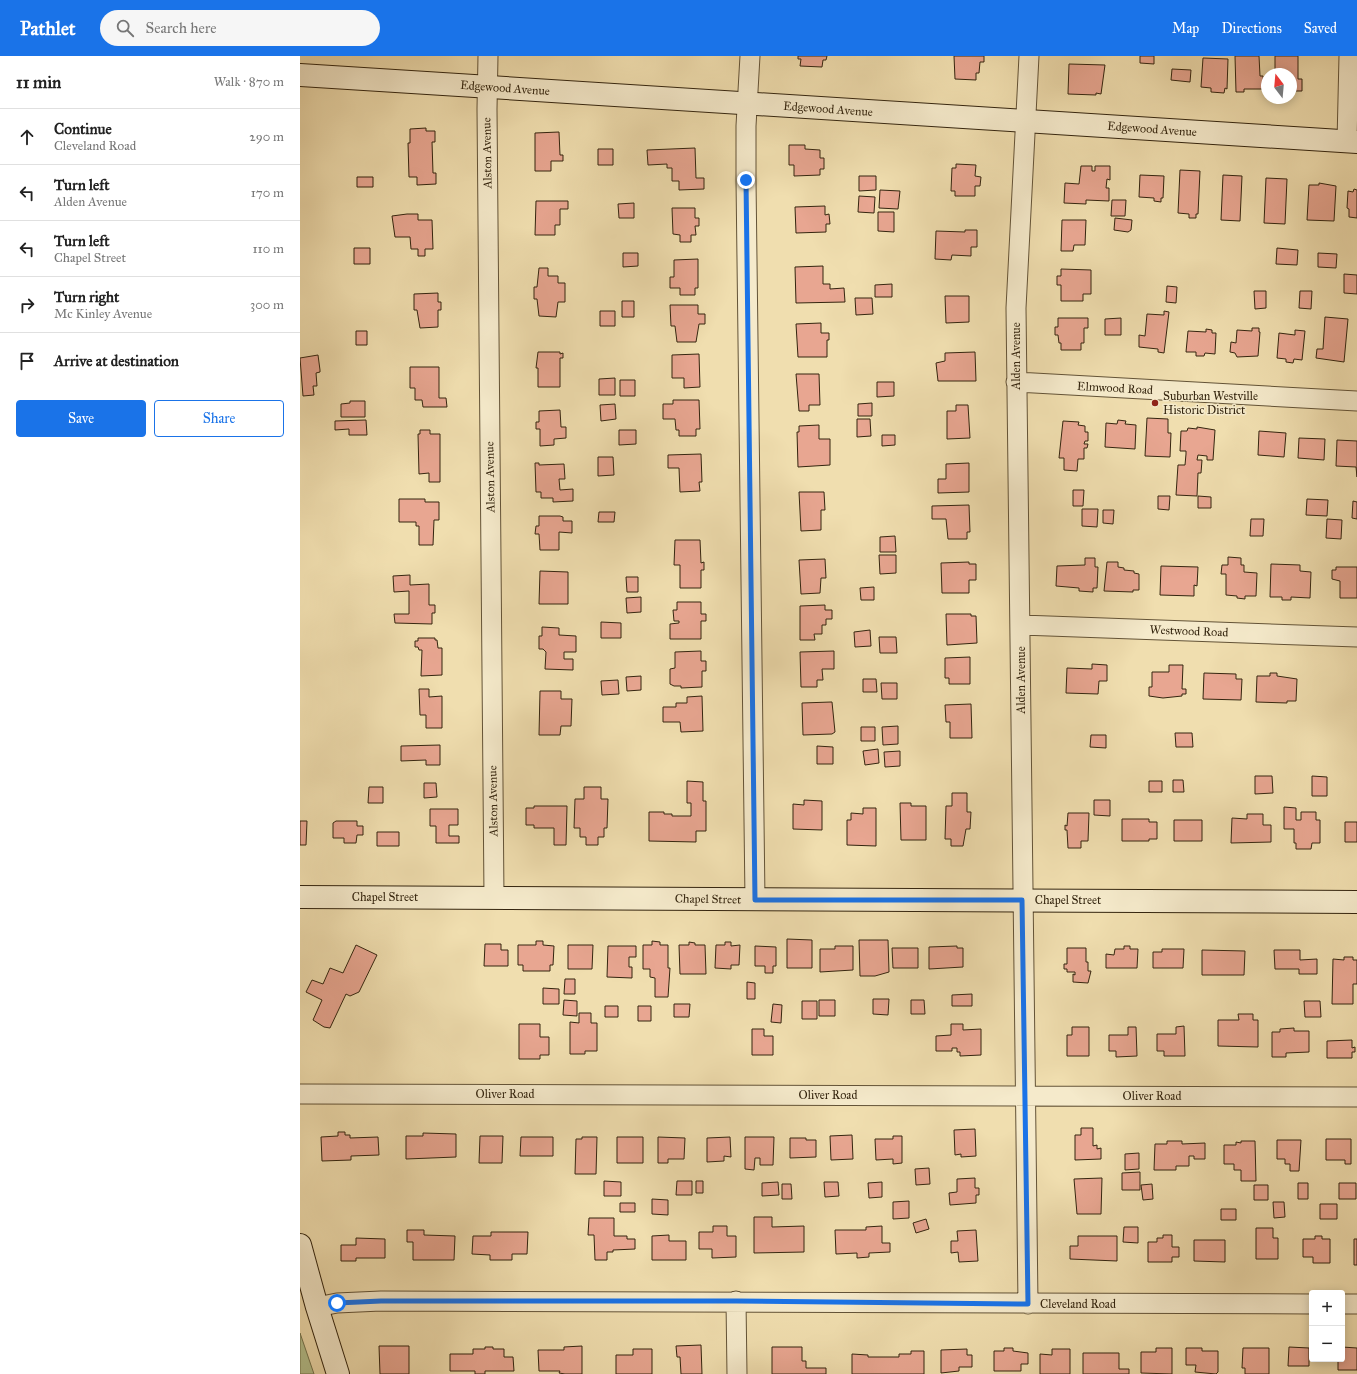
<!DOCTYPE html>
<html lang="en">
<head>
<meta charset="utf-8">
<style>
	body { margin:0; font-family:"IM FELL Great Primer",serif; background:#f6f6f6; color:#222 }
	.controls { position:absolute; right:12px; bottom:12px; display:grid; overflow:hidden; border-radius:4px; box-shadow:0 2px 10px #0003 }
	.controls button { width:36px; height:36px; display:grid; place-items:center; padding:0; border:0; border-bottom:1px solid #e0e0e0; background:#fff; color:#222; font:20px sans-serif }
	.compass { position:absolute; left:961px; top:12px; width:36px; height:36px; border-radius:50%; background:#fff; box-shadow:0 2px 10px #0003; rotate:344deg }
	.stop { position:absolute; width:12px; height:12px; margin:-9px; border:3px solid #1a73e8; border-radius:50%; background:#fff }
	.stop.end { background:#1a73e8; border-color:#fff; box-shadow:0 1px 4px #0008 }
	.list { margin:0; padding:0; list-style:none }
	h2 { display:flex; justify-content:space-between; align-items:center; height:52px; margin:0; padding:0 16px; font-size:17px }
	h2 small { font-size:13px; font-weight:400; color:#767676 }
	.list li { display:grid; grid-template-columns:26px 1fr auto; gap:12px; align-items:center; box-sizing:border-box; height:56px; padding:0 16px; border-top:1px solid #e0e0e0 }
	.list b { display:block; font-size:15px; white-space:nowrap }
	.list p { margin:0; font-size:13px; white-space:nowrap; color:#767676 }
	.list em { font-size:13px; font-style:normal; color:#767676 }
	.actions { display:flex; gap:8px; padding:12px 16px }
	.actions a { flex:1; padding:9px 0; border:1px solid #1a73e8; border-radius:4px; text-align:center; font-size:14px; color:#1a73e8 }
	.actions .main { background:#1a73e8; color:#fff }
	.icon { flex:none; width:22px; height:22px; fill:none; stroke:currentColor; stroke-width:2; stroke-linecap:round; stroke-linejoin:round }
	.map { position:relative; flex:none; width:1057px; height:1318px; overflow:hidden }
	header { display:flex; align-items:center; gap:24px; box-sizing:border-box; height:56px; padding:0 20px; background:#1a73e8; color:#fff }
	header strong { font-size:19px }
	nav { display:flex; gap:22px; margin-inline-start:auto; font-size:14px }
	.search { width:280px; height:36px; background:#f6f6f6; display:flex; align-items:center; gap:10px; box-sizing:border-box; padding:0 14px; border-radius:22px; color:#767676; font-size:15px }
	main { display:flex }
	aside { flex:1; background:#fff }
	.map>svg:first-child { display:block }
</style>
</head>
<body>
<header>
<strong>Pathlet</strong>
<div class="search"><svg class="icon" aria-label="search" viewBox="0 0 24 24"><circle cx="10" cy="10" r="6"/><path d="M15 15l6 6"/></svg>Search here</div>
<nav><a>Map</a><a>Directions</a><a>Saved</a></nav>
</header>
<main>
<aside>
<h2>11 min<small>Walk · 870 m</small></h2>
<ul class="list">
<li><svg class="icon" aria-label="ahead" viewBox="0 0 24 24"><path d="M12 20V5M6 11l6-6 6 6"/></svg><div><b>Continue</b><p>Cleveland Road</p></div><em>290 m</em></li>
<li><svg class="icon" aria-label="left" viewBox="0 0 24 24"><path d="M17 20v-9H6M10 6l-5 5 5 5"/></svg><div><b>Turn left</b><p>Alden Avenue</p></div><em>170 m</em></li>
<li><svg class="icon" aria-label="left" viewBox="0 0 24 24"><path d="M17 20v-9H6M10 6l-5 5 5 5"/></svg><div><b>Turn left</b><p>Chapel Street</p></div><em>110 m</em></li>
<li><svg class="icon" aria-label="right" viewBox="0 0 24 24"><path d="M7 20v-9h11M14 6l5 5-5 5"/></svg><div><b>Turn right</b><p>Mc Kinley Avenue</p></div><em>300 m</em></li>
<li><svg class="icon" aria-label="arrive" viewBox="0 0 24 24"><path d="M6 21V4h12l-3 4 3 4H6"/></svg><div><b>Arrive at destination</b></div></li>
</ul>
<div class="actions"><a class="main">Save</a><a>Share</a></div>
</aside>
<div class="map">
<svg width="1057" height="1318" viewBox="0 0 1057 1318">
	<rect width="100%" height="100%" fill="#f0deaf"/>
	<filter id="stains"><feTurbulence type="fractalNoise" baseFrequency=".005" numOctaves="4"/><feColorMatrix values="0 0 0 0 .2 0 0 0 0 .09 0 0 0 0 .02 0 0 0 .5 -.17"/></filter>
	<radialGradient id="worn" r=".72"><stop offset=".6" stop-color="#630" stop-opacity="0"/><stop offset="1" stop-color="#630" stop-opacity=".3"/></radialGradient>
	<path fill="#b5c28f" stroke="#74744f" d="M0,1277L14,1318H0Z"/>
	<path fill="#e8a691" stroke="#34250f" d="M498,0H527L526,4H523L522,11L500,10L501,3H498Z
		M654,0H684V6H680L679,17H676V24L655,23Z
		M840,0H854V8L840,7Z
		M935,0H959L960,20H963L964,33H944V36H936Z
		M975,0H998V23H1002V35H991V18H975Z
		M903,2L928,3L927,33L925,32L924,37L911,36V32L901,31Z
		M769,8L805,9L801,38L796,37V39L768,38Z
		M872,13L891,14L890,26L871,24Z
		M126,72V75H135V86H132L133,117H136V128L117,129V121H109L108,87H110V73Z
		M259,76L260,99H263V105H251V115H235V77Z
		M489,89H505V93L520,94V102H524V113H520V119L494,120V109H489Z
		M395,92L396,122H404V133L379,134V125H372V112H367V108L348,109L347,94Z
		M298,93H313V109H298Z
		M656,108L676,109L675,120L681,121L680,130H675V140H655V135H651L652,112H656Z
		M781,110H792V115H795V110H810V124L807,123L806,132H809V145L786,144V148L764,147L765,127L779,128Z
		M880,114L900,115L898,158H896V162H889V158L878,157Z
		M840,119L864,120L863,142H861V146L854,145V142L839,141Z
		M923,119L942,120L940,165L921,164Z
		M559,120H576V134L559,135Z
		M57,121H73V131H57Z
		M966,122L987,123L985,168L964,167Z
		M1019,127L1036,130L1034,165L1007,164L1009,129H1019Z
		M1054,133L1057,134V162L1049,161V153L1047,152L1048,135L1053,136Z
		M580,134L600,135L598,153L579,152Z
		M559,140L575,141L574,157L558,156Z
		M812,144H826L825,160H811Z
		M236,145H268V153H260V169H255V179H235Z
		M334,147V162H319L318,148Z
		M525,150V159L529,158L530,168H526V176L496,177L495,151Z
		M372,152H395V162H399V170H395L396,179H391V186H380V179L373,178Z
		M578,156H594V176L578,175Z
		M107,158H118V164H132L133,193H125V200H118V193H111L110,181H95L92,160Z
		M815,162L832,164L831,174L828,176L814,174Z
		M762,164H786L785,189H774L773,195H761Z
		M665,174H677V191H671V200L652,199L651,204L635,203L636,175L665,176Z
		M54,192H70V208H54Z
		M977,192L998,194L997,209L976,208Z
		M323,197H338V210L323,211Z
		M1018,197L1037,198L1036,212L1018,211Z
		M398,203V232H395V239H380V232H370V221H374V204Z
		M523,210V228H530V233L544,232L545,246L496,247L495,211Z
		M239,212H248V220H258V227H265V246H258L256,261L239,260L237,243H234V231H237Z
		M761,213L791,214V238H783V245H761V229H757V220H761Z
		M1044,218L1057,219V238L1044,237Z
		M592,228V241H575V229Z
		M867,230L877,231L876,247L866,246Z
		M954,235H966V252L955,253Z
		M1000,235H1012L1011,253L999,252Z
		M138,237V246H141V254H138V271L120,272L117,254H114V238Z
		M645,240H669V266L646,267Z
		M555,242H572L573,258L556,259Z
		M322,245H334V261H322Z
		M370,249H398V258H405V268H399L396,286H377L375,270H371Z
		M300,255H315V270H300Z
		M864,255L869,256L864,297L858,296V293L839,291V279L845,280L847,258L864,259Z
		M1025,261L1048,263L1044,306L1016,302L1017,293H1023Z
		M758,262H788V272H784V287H781V294H761V287H759L758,279H755V271H758Z
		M821,262V279H805V263Z
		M521,267V277H529V284H527V301H498L496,268Z
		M952,272H959V276H960L958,300L937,301L935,297L930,296L931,286L936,287L937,274L952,275Z
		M906,273L912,274V277H916L915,298L905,297L904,300H896V296H886L888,275L906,276Z
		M995,274L1005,275L1002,304L994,303L993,307L986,306V303L977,302L979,277L995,279Z
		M56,275H67V289H56Z
		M238,296H260V298L263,297V302H260V331H238V312H236Z
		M675,296L676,325H638L636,307L645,305V297Z
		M399,298L400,331L384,332V322H372V299Z
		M18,299L20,314V316L16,317L17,330H13L14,339L3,340L0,302Z
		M110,311H139V342H146L147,351H123L122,344H115V332H110Z
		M496,318H519L520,349H509V355H499Z
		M315,322V339H299V323Z
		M320,324H335V340H320Z
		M577,326H594V340L577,341Z
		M373,344H399L400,373H396V380H379V374H376L375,363H363V348H373Z
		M50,345H65V361H41V348L50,347Z
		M572,347V360H558V348Z
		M315,348L316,363L301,365L300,349Z
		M656,349H668L670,382L647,383V355H656Z
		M260,354L261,371H266V382L254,383V389L240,390V373H236V366H239V355Z
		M847,362L868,363V377H871L870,401L845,400Z
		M557,363H570L571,380L557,381Z
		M66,364L67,379H49V373L35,374V365Z
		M818,364L826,365L825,368L836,369L835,393L805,391L806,367L817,368Z
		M763,365L779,366L778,369L785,370V376H788V385H785L784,388H788L787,392H784V403H778L777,415L764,414V402H759Z
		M519,369V383H530V409L498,411L497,376H499V370Z
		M897,371L915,374L913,404H907V400L898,399L897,404H902L901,417H898L897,440L876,439L878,409H885L886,398V395H880L881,375H887L888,372L897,373Z
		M120,374H130V378H140V426H129V417L119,418L118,378H120Z
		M319,374H336V388L319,389Z
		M959,375L986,377L984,401L958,399Z
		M582,379H595V389L582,390Z
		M999,382L1025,383L1024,404L998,402Z
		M1037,384L1057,385V421L1056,411L1036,410Z
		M401,398L402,426H399L400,435L380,436L379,412H368V399Z
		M298,401H313L314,419L298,420Z
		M235,407H239V409L264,408L265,423H259L260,434L273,433V445L253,446V442H241V436H236Z
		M669,407V436L638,437V423H646V408Z
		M773,434H784L783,450H773Z
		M499,436H524L525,454H521V474L501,475Z
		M858,440H870L869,454L858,453Z
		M898,440L911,441V452H898Z
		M99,443H125V446H139V464H134L133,489H119V470H116V466H99Z
		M1007,443L1028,444L1027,460L1006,459Z
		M1053,445L1057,446V463L1052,462Z
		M669,449L670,476H667V483H648L646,463H632V450Z
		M782,453H798L797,471L782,470Z
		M803,454H814L813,468L803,467Z
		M299,456H315L314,466H298Z
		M239,460H260L263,461V465H272V477L259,476V494H240L239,478H235L236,470H239Z
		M951,463H964L963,480H950Z
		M1027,463L1042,464L1041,483L1026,482Z
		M595,480L596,496H580V481Z
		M375,484H400L401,507L404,506V514H401V532H380V509H374Z
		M579,499H596V517L580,518Z
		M928,501L941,502V509H944V516L957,517L956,540H945V543L937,542V540L926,539V518H921L922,509H928Z
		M785,502H795V511H798L797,532H793V536L779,535V532L756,530L757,510L785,509Z
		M525,503L526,522H521L520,537L501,538L499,504Z
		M669,506V508H676V524H669V537H642L641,507Z
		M807,506H818V511L824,512V514L834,515V517L839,518V534H833V536L804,535Z
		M971,508L1000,509V515L1011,516L1010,542L991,541V544H982V541H970Z
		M861,510L898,511L897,530L894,529V540L860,539Z
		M1036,511H1057V542H1040V525L1032,523V514H1036Z
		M240,515L268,516V548H239Z
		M110,519V529L129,528V549H135V557H132V568L95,567L94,558H109V535L94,536L93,520Z
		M326,521H338V536H327Z
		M574,531V544H561L560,532Z
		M341,541V556L327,557L326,542Z
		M377,546H401V558H406V565H401V583H370V568L379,567V565H374L373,554H377Z
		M525,549V554H532V563H526V569H522V578H514L515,584H500V550Z
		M646,558H671V560H676L677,587L647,589Z
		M301,566L321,567V582H301Z
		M242,571L259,572V579L276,580V596H264V603H273V614L245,613L246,596L243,593H239V580H242Z
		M570,574L571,590L555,591L554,576Z
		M579,581H596L597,597H580Z
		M118,582H135V584H137L138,592H142V619L121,620L122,594H119L118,591H115V585H118Z
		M401,595V605H406V615H402V631L381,632V630H374L370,628V613L375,612V596Z
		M534,595V613H522L523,624H517V631H501L500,596Z
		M670,601V628H649V622H645V602Z
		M792,608L807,609V625H799L798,638L766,637L767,612L792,613Z
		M869,609H883L882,633H886V638H882V640L863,642L849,640V631H852V616H869Z
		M904,617L936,618V623H942L941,644L903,643Z
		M970,617H977V620L997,623L996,645H987V647L956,646L957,620H970Z
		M341,620V634L327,635L326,621Z
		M563,623H576L577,636H563Z
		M318,624L319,638L302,639L301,625Z
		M581,627H597V643H582Z
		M119,633H129V641L142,640V672H126V659H120Z
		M240,635H261V643H272L271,670H261L260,679H239Z
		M402,640L403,675L381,676L380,666H363V651H376V647H387V641Z
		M531,646H532L535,676L532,678L503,679L502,647Z
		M671,648L672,682H650V666H646L645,649Z
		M598,670V688L583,689L582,671Z
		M561,671H575V685H561Z
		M875,677H892L893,691H876Z
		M791,679H806V692L790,691Z
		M140,689V709H126V704L101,705V690Z
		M517,690L533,691V708H517Z
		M578,693L579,707L565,709L563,695Z
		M600,695V710L585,711L584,696Z
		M955,720H972L973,737L955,738Z
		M1012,720L1027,721V740H1012Z
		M873,724H883L884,736H873Z
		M387,725L403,726V745H406V775H396V786L349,785V756H364V758H372V760H391V747H387Z
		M849,725H862V736H849Z
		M124,727H136L137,741L124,742Z
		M69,731H83V747H68Z
		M284,731H301V743H308L307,772H304V781H298V789H286V781H280V772H274L275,743H284Z
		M652,737H667V756H671L670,773H666L663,790H651V783H645L646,750H652Z
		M504,744L522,745V774L493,773V748L504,749Z
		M794,744H810V760L794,759Z
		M600,747H611V750H626V784H601Z
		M234,750H267L266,789H254V772H234V769H226V752H234Z
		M984,751L996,752V764H1001V756H1016V764H1020V787H1012L1011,793H996V787H994V773H984Z
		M563,752H576V790L547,789V764H551V757L563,758Z
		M130,753H158V769H149V780H159V787H136V770H130Z
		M768,757H789L788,785H781V792H768L767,774H765V769L767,770Z
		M947,758H963V769H971V786L931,787L932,762L947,763Z
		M822,763H849V766H857V783H849V785H822Z
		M874,764H902V785H874Z
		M0,765H7L6,789H0Z
		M36,765H57V770H63V779H57L56,787H44V782H33V767Z
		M1045,766H1057V786H1045Z
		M77,776H99V790H77Z
		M487,883L512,884V912H487Z
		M559,884H588L589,916L575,920H560Z
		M236,885H243V889L254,890L253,909H250V915H223V909H218V889H236Z
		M352,885L360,886V889H368V912H370L368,941H355V922L350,921V913H343V889H352Z
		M389,886L395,887V889H405L406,918H380L379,889H389Z
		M425,886H431V890L440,889L439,909H431V913L415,912L416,889H425Z
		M185,888H201V894H208V910H184Z
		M56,889L77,899L59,936L50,940L46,938L30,972L24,971L13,964L22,944L6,936L12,924L23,928L30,912L43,917Z
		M268,889H293L292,913H268Z
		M308,890H336V901H329V911H332V922L307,921Z
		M455,890L476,891V910H473V917H465V910H455Z
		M535,890H553V914L520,916V893H535Z
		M657,890V892H663V911L629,913V891Z
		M824,890H830V893H838L837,912H806V898L814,899L815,893H824Z
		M592,892H618V912H593Z
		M767,892H786V906H788V915H791L788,927L773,926V918L775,919V916H767V913H764V908H767Z
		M862,893H884L883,912H853V896H862Z
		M902,894L945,895L944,919H902Z
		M974,894H1000V904L1017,903V918H999V913H975Z
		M1044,901H1053V904H1057V928H1053V948H1032L1033,903L1044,904Z
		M265,923H275V938H264Z
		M447,926L455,927V943H447Z
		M243,932L259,933V948H243Z
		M672,938V950H652V939Z
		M573,943H589L588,959L573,958Z
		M264,944L277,945V960L263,959Z
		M519,944H535V960H519Z
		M611,944H624L625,958H611Z
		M502,945H517V963H502Z
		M1004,945H1020L1021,961H1005Z
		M374,948H390L389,961H374Z
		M473,948L482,949L481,967L471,966Z
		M305,950H318V961H305Z
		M338,950H351V965H338Z
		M279,957H291V967H297V995H285V998H270V966L279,967Z
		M938,958H953V964H958V991L918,990V964H939Z
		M219,968H240V981H249V999H240V1003H219Z
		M651,968H663V974L681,973V999L660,1000V996H657V992H652V995H636V980L651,979Z
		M884,970L885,1000H864V995H857V978H876V971Z
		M772,971H789V1000H767V979H772Z
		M828,971H836L837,1000L816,1001V995H809V979H828Z
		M994,972V975H1009V996L986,997V1001H972V976H980V973Z
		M452,973H464V980H473V999H452Z
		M1052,984V992L1055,991V996H1052V1002H1027V985Z
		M781,1072H793V1090L797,1089V1093L801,1092V1103L775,1104V1079H781Z
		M675,1073L676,1100L661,1101V1098L655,1099L654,1074Z
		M38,1076H45V1079H50V1082L78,1081L79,1099L51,1100V1104L22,1105L21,1081L38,1080Z
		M123,1077L156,1078V1101L106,1103V1080H123Z
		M552,1079L553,1103L531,1104L530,1080Z
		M180,1080H203L202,1107H179Z
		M593,1080H602V1107L593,1108V1103L576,1104L575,1083H593Z
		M221,1081H253V1100H220Z
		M282,1081H297L296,1118H275L276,1083H282Z
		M317,1081H343V1107H317Z
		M358,1081L385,1082L384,1103H368V1107H358Z
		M430,1081L431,1101L424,1100V1105L407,1106V1082Z
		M445,1081H474L473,1109H460V1102H455L454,1114L445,1113Z
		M490,1082H506V1084H516V1101L490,1102Z
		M1026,1083H1051V1108H1045V1104H1026Z
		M977,1084H1001L999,1115H990V1108H985V1103H977Z
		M867,1085H882V1088L905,1087V1103H894V1100H889V1110H876V1114H854L855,1088H867Z
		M941,1085H955L956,1125H941V1114H934V1108H924V1089H936V1086L941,1087Z
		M839,1097V1113L825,1114V1098Z
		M629,1112L630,1128L616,1129L615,1113Z
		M840,1116V1134H822V1117Z
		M675,1122V1132H679V1139H676V1147L650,1149L649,1137L657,1136V1123Z
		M802,1122L801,1158H777L774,1123Z
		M304,1125L321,1126V1140H304Z
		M377,1125H392V1139H376Z
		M396,1125H403V1137H396Z
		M478,1126L479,1139L462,1140V1127Z
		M524,1126H538L539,1140L525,1141Z
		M582,1126V1141L569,1142L568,1127Z
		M998,1127H1008V1143H998Z
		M1039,1127H1056V1143H1039Z
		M482,1128H491L492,1143H482Z
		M852,1128L853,1143L843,1144L841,1129Z
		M954,1129H968V1144H954Z
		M352,1143L368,1144V1159L352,1158Z
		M609,1145V1162L593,1163V1146Z
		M973,1146H984L985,1161L974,1162Z
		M320,1147H335V1156H320Z
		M1020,1148H1037V1163H1020Z
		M921,1153H936V1164H921Z
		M454,1161H472V1171L504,1170V1196L454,1197Z
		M289,1162H314V1180H327V1183H335V1193L313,1194V1196H307V1204H295L294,1179H288Z
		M626,1163L629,1173L616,1177L613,1167Z
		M413,1170H427V1180H436V1201L412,1202V1193H399V1176H413Z
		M582,1170V1187H590V1196L569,1197V1201L557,1202V1197L536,1198L535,1174H566V1171Z
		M824,1171H838V1187L823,1186Z
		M956,1172H973V1182H978V1203H956Z
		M107,1174H124V1179L155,1180L154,1204H113V1186H107Z
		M676,1174L678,1205L659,1206L658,1196L651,1197V1185H658L657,1175Z
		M191,1176H228L227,1198H212V1204H190V1199L172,1198L173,1180H191Z
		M369,1179V1185H386V1204H352V1180Z
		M863,1179H872V1191H879V1201H872V1206H848V1186H857V1182H863Z
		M778,1180H817V1205L770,1203V1190H778Z
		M1015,1180H1022V1183H1030V1207H1013V1201H1003V1183H1015Z
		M56,1182L85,1183V1202H56V1205H41V1189H56Z
		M1054,1183H1057V1209H1054Z
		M894,1184H925V1206L894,1205Z
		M401,1289L402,1318H381L380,1301H377L376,1290Z
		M79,1290H109V1318H80Z
		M282,1290V1318H265L259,1317L260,1315H239L238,1294H264V1291Z
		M185,1291H193V1293H204V1301H213L214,1315H185V1318H175V1315H150V1298H173V1293H185Z
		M472,1291H502V1305H506V1312H526V1318H472Z
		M989,1291L1009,1292V1310H988Z
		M1042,1291L1057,1292V1314H1038V1303H1042Z
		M704,1292H713V1295L728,1297V1308H721V1315H694V1295H704Z
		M856,1292H872V1318L841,1317V1296H856Z
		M886,1292H902V1295H918V1316L916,1318L895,1316L896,1309H886Z
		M943,1292H969V1318H945V1312H942Z
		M333,1293H352V1318H316V1299H333Z
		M667,1293V1299H672V1311H659V1315L641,1317V1294Z
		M752,1293H770V1318H740V1298L752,1299Z
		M611,1295H624V1318H552V1298L568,1299V1301H599V1298H611Z
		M783,1297H819V1313H829V1318H783Z"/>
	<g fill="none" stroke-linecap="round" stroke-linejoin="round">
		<g stroke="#635337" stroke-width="21">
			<path id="street" d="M188,0L187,53L194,841
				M450,0L446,70V124L455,844
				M1047,86L1049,0
				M716,326L1057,345
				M721,569L1057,581
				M0,1038L1057,1041
				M436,1245L437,1318
				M728,1248L716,252L729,0
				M1042,1248H1057
				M17,1251L37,1247L81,1245C391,1245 702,1248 1012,1248"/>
		</g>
		<g stroke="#34250f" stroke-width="24">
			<path id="secondary" d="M0,19L1057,86
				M0,841L1057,846
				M0,1189L17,1251L38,1318"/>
		</g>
		<use href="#street" stroke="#f5eacb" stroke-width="19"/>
		<use href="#secondary" stroke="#f5eacb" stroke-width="22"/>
	</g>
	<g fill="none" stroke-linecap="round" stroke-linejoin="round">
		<path stroke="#1a73e8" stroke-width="5" d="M37,1247L81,1245H436L728,1248L722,844H455L446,124"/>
	</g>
	<circle fill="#8f2418" stroke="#f5eacb" stroke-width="1.5" cx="855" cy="347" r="4"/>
	<g text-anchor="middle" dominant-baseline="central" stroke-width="3" stroke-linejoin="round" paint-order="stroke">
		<g font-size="12" fill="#34250f" stroke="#f5eacb">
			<text transform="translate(205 32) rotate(4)">Edgewood Avenue</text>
			<text transform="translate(528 53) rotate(4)">Edgewood Avenue</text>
			<text transform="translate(852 73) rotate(4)">Edgewood Avenue</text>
			<text transform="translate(187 97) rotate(-91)">Alston Avenue</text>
			<text transform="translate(716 300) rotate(-90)">Alden Avenue</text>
			<text transform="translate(815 332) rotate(3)">Elmwood Road</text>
			<text transform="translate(190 421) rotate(-91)">Alston Avenue</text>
			<text transform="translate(889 575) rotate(2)">Westwood Road</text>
			<text transform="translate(721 624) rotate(-90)">Alden Avenue</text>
			<text transform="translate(193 745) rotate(-91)">Alston Avenue</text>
			<text x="85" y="841">Chapel Street</text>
			<text transform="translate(408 843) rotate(1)">Chapel Street</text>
			<text x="768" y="844">Chapel Street</text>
			<text x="205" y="1038">Oliver Road</text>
			<text x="528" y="1039">Oliver Road</text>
			<text x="852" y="1040">Oliver Road</text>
			<text x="778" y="1248">Cleveland Road</text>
		</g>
		<g font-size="12" fill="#34250f" stroke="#f5eacb" text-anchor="start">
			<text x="863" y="340">Suburban Westville<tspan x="863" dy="14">Historic District</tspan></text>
		</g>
	</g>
	<rect width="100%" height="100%" filter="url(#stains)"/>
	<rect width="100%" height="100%" fill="url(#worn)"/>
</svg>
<div class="controls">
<button>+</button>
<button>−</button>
</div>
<svg class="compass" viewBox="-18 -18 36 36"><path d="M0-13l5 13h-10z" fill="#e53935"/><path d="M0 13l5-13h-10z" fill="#767676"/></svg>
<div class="stop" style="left:37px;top:1247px"></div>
<div class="stop end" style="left:446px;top:124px"></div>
</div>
</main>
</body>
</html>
